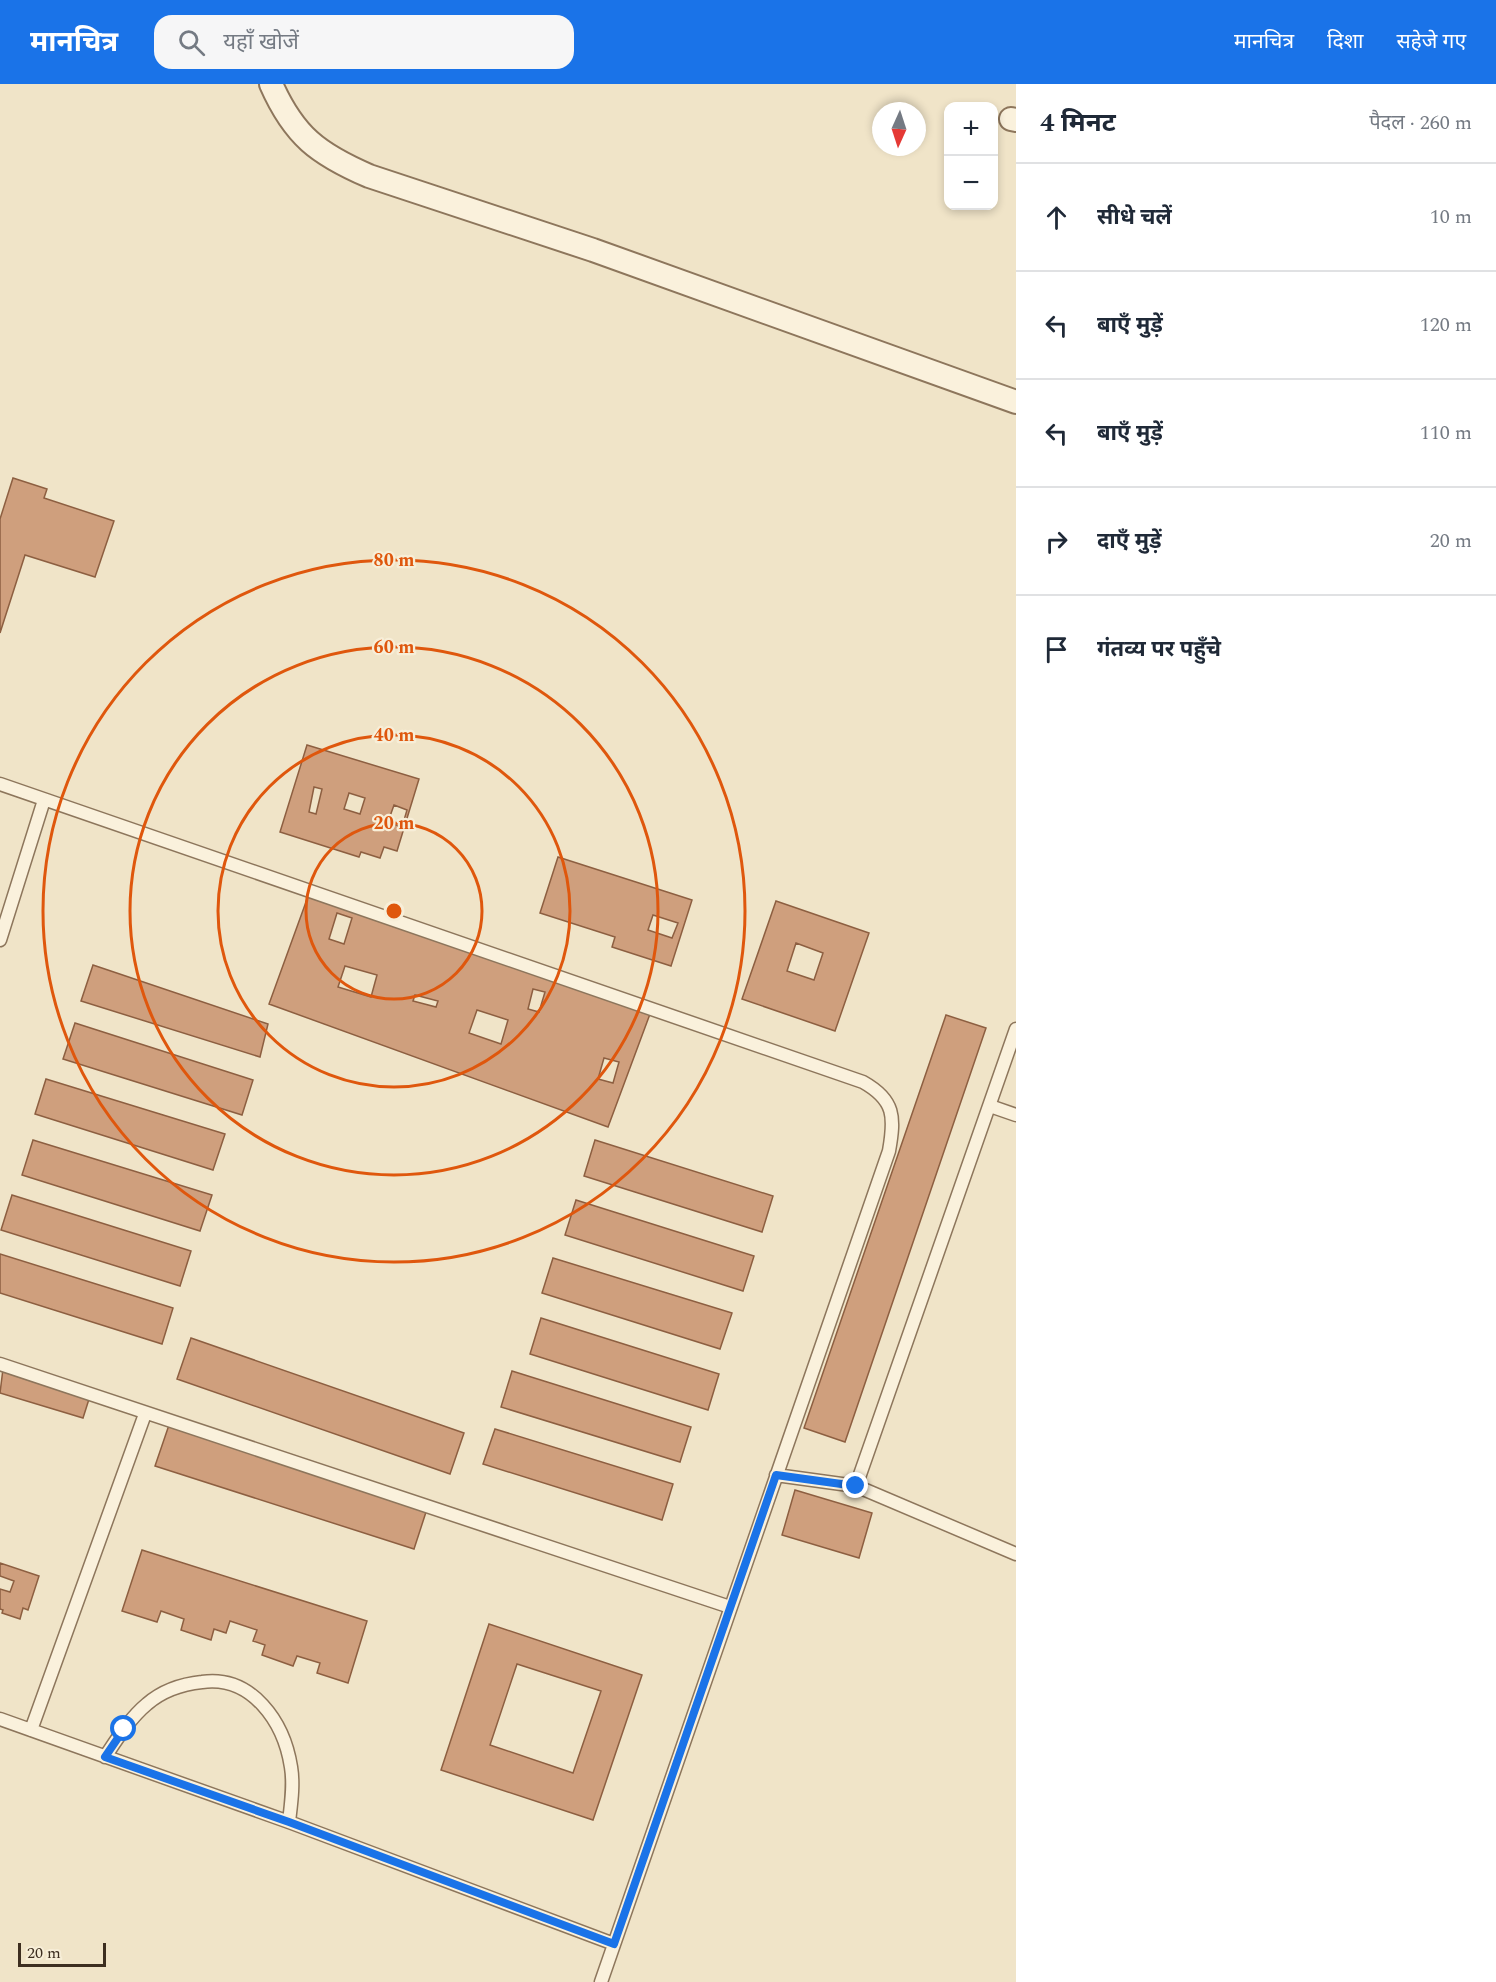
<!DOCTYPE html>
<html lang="hi">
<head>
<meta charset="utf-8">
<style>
	body { margin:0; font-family:Spectral,"Noto Sans Devanagari",serif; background:#f6f6f7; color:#1f2937 }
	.controls { position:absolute; right:18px; top:18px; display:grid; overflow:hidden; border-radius:12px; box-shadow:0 3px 9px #0003 }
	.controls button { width:54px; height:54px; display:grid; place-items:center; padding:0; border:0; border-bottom:2px solid #e0e1e3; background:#fff; color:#1f2937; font:30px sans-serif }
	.compass { position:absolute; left:872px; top:18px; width:54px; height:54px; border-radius:50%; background:#fff; box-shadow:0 3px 9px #0003; rotate:183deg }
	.scale { position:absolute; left:18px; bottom:15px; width:88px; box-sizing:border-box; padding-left:6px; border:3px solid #3d2e20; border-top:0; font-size:16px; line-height:21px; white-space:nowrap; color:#3d2e20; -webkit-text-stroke:4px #f7eed8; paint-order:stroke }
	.stop { position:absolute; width:18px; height:18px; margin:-14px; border:4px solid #1a73e8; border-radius:50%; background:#fff }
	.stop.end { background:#1a73e8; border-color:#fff; box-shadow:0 2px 6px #0008 }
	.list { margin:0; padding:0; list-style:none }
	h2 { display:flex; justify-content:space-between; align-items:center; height:78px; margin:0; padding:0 24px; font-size:26px }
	h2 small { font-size:20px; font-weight:400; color:#747a83 }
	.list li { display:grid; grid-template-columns:39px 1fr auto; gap:18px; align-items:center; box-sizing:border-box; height:108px; padding:0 24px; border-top:2px solid #e0e1e3 }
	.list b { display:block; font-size:22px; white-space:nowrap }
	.list em { font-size:20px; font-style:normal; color:#747a83 }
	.icon { flex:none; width:33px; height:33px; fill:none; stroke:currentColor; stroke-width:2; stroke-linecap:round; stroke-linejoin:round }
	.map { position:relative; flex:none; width:1016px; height:1898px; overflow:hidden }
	header { display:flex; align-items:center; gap:36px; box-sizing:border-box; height:84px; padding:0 30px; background:#1a73e8; color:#fff }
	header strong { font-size:28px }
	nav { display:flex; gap:33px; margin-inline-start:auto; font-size:21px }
	.search { width:420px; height:54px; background:#f6f6f7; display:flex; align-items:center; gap:15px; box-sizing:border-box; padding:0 21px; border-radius:18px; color:#747a83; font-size:22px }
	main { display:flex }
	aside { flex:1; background:#fff }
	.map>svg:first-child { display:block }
</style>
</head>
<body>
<header>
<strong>मानचित्र</strong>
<div class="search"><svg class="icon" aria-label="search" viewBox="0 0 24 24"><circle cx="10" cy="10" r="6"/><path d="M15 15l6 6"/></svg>यहाँ खोजें</div>
<nav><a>मानचित्र</a><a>दिशा</a><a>सहेजे गए</a></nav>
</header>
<main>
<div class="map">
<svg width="1016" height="1898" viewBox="0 0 1016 1898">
	<rect width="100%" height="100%" fill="#f0e4c8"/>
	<path fill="#cf9f7d" stroke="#8d5f41" stroke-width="1.5" fill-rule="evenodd" d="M13,394L47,405L44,414L114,437L95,493L25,471L0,549V435Z
		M307,661L419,695L397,767L384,763L380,774L361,768L359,773L280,748ZM314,703L322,705L316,730L309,728ZM349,709L365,714L360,730L344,725ZM394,721L407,726L402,743L388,738Z
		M558,773L692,816L671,882L612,863L615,853L540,829ZM653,831L678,839L672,854L648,846Z
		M310,807L650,930L608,1043L269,920ZM337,829L352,834L344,860L329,855ZM345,882L377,891L371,913L338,903ZM533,905L545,908L539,928L528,925ZM415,911L438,917L436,923L413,917ZM477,926L508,936L501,960L469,949ZM604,974L619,978L613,999L598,995Z
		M776,817L869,849L835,947L742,915ZM796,859L823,869L814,896L787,887Z
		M93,881L268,940L260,973L81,917Z
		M946,931L986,944L845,1358L804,1344Z
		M75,939L253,996L242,1031L63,975Z
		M46,995L225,1050L213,1086L35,1030Z
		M33,1056L212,1111L200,1147L22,1091Z
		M595,1056L773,1112L762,1148L584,1092Z
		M12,1111L191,1167L180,1202L1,1146Z
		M576,1116L754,1172L743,1207L565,1151Z
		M0,1170L173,1224L162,1260L0,1209Z
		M553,1174L732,1229L720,1265L542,1209Z
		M541,1234L719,1290L708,1326L530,1270Z
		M191,1254L464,1349L450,1390L177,1295Z
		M3,1285L90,1312L83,1334L0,1309Z
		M512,1287L691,1343L680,1378L501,1323Z
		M169,1341L427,1425L414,1465L155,1382Z
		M495,1345L673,1400L662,1436L483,1380Z
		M795,1406L872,1429L859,1474L782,1451Z
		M142,1466L367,1537L348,1599L317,1589L320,1579L297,1572L293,1582L262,1571L265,1561L253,1557L257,1546L230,1537L226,1549L214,1545L211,1556L181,1546L184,1535L161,1527L157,1538L122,1527Z
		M0,1479L39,1492L28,1526L23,1524L20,1535L2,1529L3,1526L0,1525V1505L10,1508L14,1497L0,1492Z
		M489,1540L642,1591L593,1736L441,1686ZM517,1580L601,1607L573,1689L490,1661Z"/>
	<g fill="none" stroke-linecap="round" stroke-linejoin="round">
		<g stroke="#8d765c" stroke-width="15">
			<path id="lane" d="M0,700L863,998C895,1016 895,1033 889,1067L601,1898
				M0,856L44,716
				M990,1022L1016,1031
				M0,1280L730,1523
				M776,1391L856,1402L1016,945
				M856,1402L1016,1470
				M0,1635L289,1738L614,1860
				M31,1646L145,1330
				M105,1673C117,1655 130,1634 147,1620C162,1607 183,1600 202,1598C252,1591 284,1638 291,1683C294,1701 291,1720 289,1738"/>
		</g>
		<g stroke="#8d765c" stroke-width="26">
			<path id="street" d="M271,0C294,52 318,70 369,92L593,166L1016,318
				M1011,35L1016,36"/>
		</g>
		<use href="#lane" stroke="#faf1dc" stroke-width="12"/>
		<use href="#street" stroke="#faf1dc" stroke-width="22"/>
	</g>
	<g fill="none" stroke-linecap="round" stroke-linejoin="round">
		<path stroke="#1a73e8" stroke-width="8" d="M124,1645L105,1673L289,1738L614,1860L776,1391L856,1402"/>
	</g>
	<g fill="none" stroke="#df570d" stroke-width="3">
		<circle cx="394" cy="827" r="88"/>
		<circle cx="394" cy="827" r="176"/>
		<circle cx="394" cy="827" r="264"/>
		<circle cx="394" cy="827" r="351"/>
	</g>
	<circle cx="394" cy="827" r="9" fill="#df570d" stroke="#f7eed8" stroke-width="3"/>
	<g font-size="18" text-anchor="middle" font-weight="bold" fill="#df570d" stroke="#f7eed8" stroke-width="4.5" stroke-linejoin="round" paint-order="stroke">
		<text x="394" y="482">80 m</text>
		<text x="394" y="569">60 m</text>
		<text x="394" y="657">40 m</text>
		<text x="394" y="745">20 m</text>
	</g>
</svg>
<div class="controls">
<button>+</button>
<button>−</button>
</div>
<svg class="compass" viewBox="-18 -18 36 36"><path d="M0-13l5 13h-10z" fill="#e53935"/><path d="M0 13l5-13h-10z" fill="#747a83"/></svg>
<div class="scale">20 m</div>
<div class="stop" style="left:124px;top:1645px"></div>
<div class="stop end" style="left:856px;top:1402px"></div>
</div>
<aside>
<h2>4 मिनट<small>पैदल · 260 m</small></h2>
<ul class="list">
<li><svg class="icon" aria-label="ahead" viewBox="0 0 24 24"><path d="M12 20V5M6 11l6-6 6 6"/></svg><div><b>सीधे चलें</b></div><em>10 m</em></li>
<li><svg class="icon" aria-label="left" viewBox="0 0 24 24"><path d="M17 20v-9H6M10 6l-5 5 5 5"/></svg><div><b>बाएँ मुड़ें</b></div><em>120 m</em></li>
<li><svg class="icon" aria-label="left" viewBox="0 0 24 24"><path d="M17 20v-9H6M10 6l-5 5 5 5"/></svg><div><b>बाएँ मुड़ें</b></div><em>110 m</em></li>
<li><svg class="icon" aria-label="right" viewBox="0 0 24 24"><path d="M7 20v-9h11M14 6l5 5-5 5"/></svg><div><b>दाएँ मुड़ें</b></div><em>20 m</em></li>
<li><svg class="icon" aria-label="arrive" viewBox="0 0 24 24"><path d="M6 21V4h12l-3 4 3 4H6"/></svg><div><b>गंतव्य पर पहुँचे</b></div></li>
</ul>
</aside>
</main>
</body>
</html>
